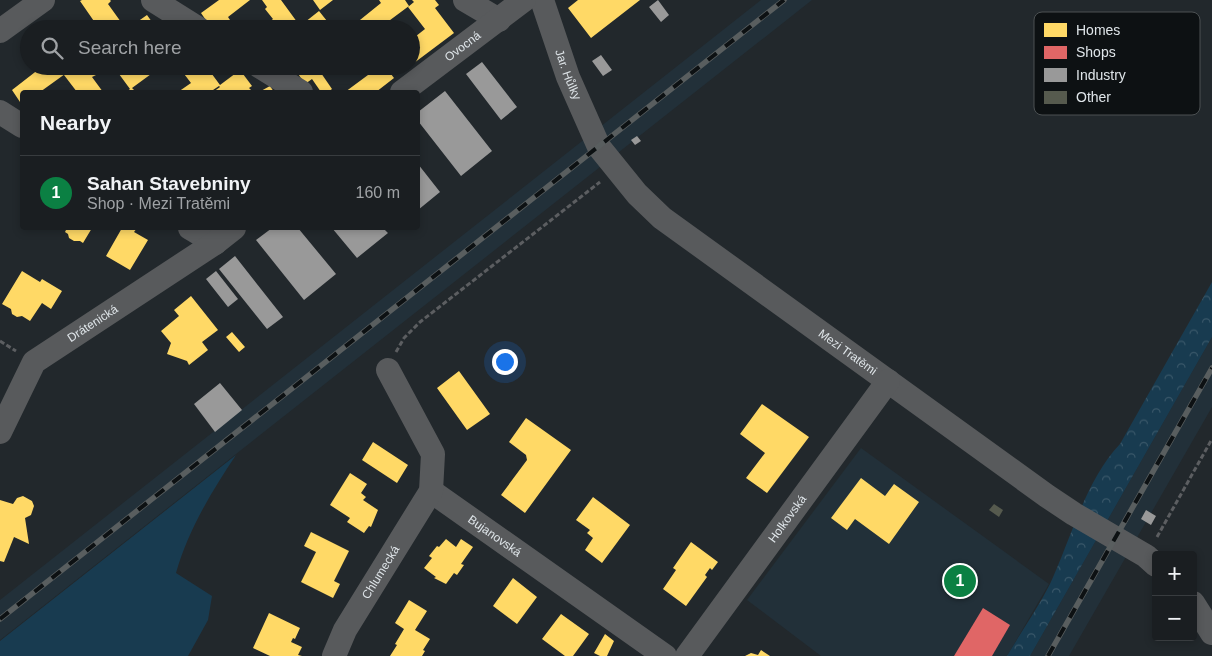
<!DOCTYPE html>
<html lang="en">
<head>
<meta charset="utf-8">
<style>
	body { margin:0; font-family:Arial,sans-serif; background:#272b2e; color:#f1f3f6 }
	.controls { position:absolute; right:15px; bottom:15px; display:grid; overflow:hidden; border-radius:5px; box-shadow:0 2px 8px #0003 }
	.controls button { width:45px; height:45px; display:grid; place-items:center; padding:0; border:0; border-bottom:1px solid #383c3f; background:#1a1e21; color:#f1f3f6; font:25px sans-serif }
	.you { position:absolute; left:504px; top:361px; width:18px; height:18px; margin:-12px; border:4px solid #fff; border-radius:50%; background:#1a73e8; box-shadow:0 0 0 8px #1a73e833 }
	.badge { display:grid; place-items:center; width:32px; height:32px; border-radius:50%; background:#0b8043; color:#fff; font-size:16px; font-weight:700 }
	.pin { position:absolute; translate:-50% -50%; border:2px solid #fff; box-shadow:0 1px 5px #0006 }
	.list { margin:0; padding:0; list-style:none }
	h2 { display:flex; justify-content:space-between; align-items:center; height:65px; margin:0; padding:0 20px; font-size:21px }
	h2 small { font-size:16px; font-weight:400; color:#9fa2a5 }
	.list li { display:grid; grid-template-columns:32px 1fr auto; gap:15px; align-items:center; box-sizing:border-box; height:75px; padding:0 20px; border-top:1px solid #383c3f }
	.list b { display:block; font-size:19px; white-space:nowrap }
	.list p { margin:0; font-size:16px; white-space:nowrap; color:#9fa2a5 }
	.list em { font-size:16px; font-style:normal; color:#9fa2a5 }
	.icon { flex:none; width:28px; height:28px; fill:none; stroke:currentColor; stroke-width:2; stroke-linecap:round; stroke-linejoin:round }
	.map { position:relative; flex:none; width:1212px; height:656px; overflow:hidden }
	.search { position:absolute; background:#1a1e21; box-shadow:0 2px 8px #0003; left:20px; top:20px; width:400px; height:55px; display:flex; align-items:center; gap:12px; box-sizing:border-box; padding:0 18px; border-radius:28px; color:#9fa2a5; font-size:19px }
	.panel { position:absolute; background:#1a1e21; box-shadow:0 2px 8px #0003; left:20px; top:90px; width:400px; height:140px; border-radius:5px }
	.map>svg:first-child { display:block }
</style>
</head>
<body>
<div class="map">
<svg width="1212" height="656" viewBox="0 0 1212 656">
	<defs>
		<pattern id="forest-crowns" width="20" height="18" patternUnits="userSpaceOnUse" patternTransform="scale(1.25)"><rect width="20" height="18" fill="#183b50"/><path d="M2 6a3 3 0 1 1 6 0M12 15a3 3 0 1 1 6 0" fill="none" stroke="#395769"/></pattern>
	</defs>
	<rect width="100%" height="100%" fill="#22282c"/>
	<path fill="#223039" d="M761,0H812L0,640V600Z
		M1212,337V407L1069,656H1030Z
		M861,448L1049,584L1007,656H821L747,600Z"/>
	<path fill="#183b50" d="M236,455C212,491 188,530 176,573L212,596L208,620L188,656H0V641Z"/>
	<path fill="url(#forest-crowns)" d="M1212,282V337L1030,656H1007C1021,632 1038,608 1050,584C1071,539 1085,481 1120,444Z"/>
	<path fill="#ffd966" d="M82,0H110L111,1L108,4L126,29H95L98,27L80,1Z
		M219,0H250L228,17L236,29H222L219,24L212,29L201,13Z
		M262,0H281L300,26L295,29H265L271,24L269,22L273,19L265,9L267,7Z
		M313,0H333L320,10Z
		M379,0H405L409,6L378,29H359L355,24L381,3Z
		M412,0H435L439,5L435,8L454,33L414,63L411,60V40L425,29L408,7L414,2Z
		M578,0H640L591,38L568,8Z
		M319,11L331,26L327,29H302L300,26Z
		M147,15L157,29H127Z
		M29,38V54L21,43Z
		M37,66H60L65,74L40,92H22V105L12,90L39,69Z
		M76,66H90L96,75L92,77L103,92H77L64,75Z
		M129,66H162L132,88L136,92H126L130,89L119,74Z
		M178,66H206L220,85L240,70L252,86L249,88L253,92H213L220,87L219,86L210,92H178L191,83Z
		M297,66H329L321,73L332,89L328,92H321L312,79L305,84L294,68Z
		M361,66H385L394,78L376,92H345L368,75Z
		M270,86L274,92H259Z
		M67,228H92L83,243L80,241H74L69,238L68,234L65,232Z
		M122,228H137L134,232L148,240L130,270L106,256Z
		M22,271L40,282L42,279L62,291L51,309L42,303L30,321L22,316L17,317L12,314L11,309L2,304Z
		M191,296L218,330L202,342L208,350L189,365L187,361L167,354L171,343L161,331L179,316L174,310Z
		M232,332L245,347L239,352L226,337Z
		M459,371L490,414L467,430L437,388Z
		M762,404L809,437L767,493L746,478L765,453L740,434Z
		M526,418L571,450L525,513L501,495L527,460L526,455L509,442Z
		M373,442L408,465L397,483L362,460Z
		M350,473L367,484L361,493L366,497L363,500L378,510L371,527L369,526L364,533L347,522L350,518L330,505Z
		M861,478L885,496L894,484L919,502L889,544L855,519L847,530L831,518Z
		M23,496L32,501L34,506L31,515L25,518L29,544L14,537L4,562L0,561V500L13,504L17,498Z
		M593,497L630,525L602,563L585,550L593,538L587,533L590,530L576,520Z
		M311,532L349,551L334,581L340,584L333,598L301,582L316,552L304,546Z
		M446,539L456,547L461,539L473,547L461,564L464,565L457,575L454,573L446,584L434,578L436,577L424,568L432,558L429,556L437,546L439,547Z
		M691,542L718,562L712,570L710,568L705,575L707,577L686,606L663,589L676,570L673,568Z
		M513,578L537,597L517,624L493,606Z
		M409,600L427,611L415,630L430,639L423,650L425,651L422,656H390L397,645L395,644L404,629L395,623Z
		M269,613L300,628L295,639L293,638L291,642L302,647L298,655L302,656H270L253,648Z
		M561,614L589,634L573,656H565L542,639Z
		M605,634L614,641L607,656H600L594,653Z
		M761,650L770,656H745L751,653L758,655Z"/>
	<path fill="#e06666" d="M983,608L1010,625L992,656H954Z"/>
	<path fill="#999" d="M658,0L669,15L661,22L649,7Z
		M601,55L612,70L603,76L592,61Z
		M482,62L517,107L501,120L466,74Z
		M445,91L492,151L461,176L418,121V112Z
		M637,136L641,141L635,145L631,140Z
		M418,164L440,192L418,210Z
		M272,228H298L336,274L304,300L256,240Z
		M332,228H383L388,233L357,258Z
		M235,256L283,317L267,329L219,269Z
		M216,271L238,299L228,307L206,279Z
		M220,383L242,410L215,432L194,404Z
		M1146,510L1156,516L1151,525L1141,519Z"/>
	<path fill="#565a4e" d="M994,504L1003,510L999,517L989,510Z"/>
	<g fill="none" stroke-linecap="round" stroke-linejoin="round">
		<path stroke="#5c5e61" stroke-width="3" stroke-dasharray="5 2.5" stroke-linecap="butt" d="M0,341L16,351
			M396,352L404,338L420,322L600,182
			M1157,537L1212,439"/>
		<g stroke="#585a5c" stroke-width="24">
			<path d="M153,0L199,29"/>
			<path d="M465,0L499,20"/>
			<path id="s1" d="M542,0L568,77L599,147L637,194L662,218L1047,496L1074,514L1146,556L1156,565"/>
			<path d="M0,31L43,0"/>
			<path d="M259,66L301,92"/>
			<path id="s2" d="M402,92L524,0"/>
			<path d="M0,112L22,126"/>
			<path d="M190,228L215,243"/>
			<path id="s3" d="M0,432L34,362L215,243L234,228"/>
			<path id="s4" d="M431,491L665,656"/>
			<path d="M1193,603L1212,633"/>
			<path id="s5" d="M334,656L345,630L431,491L433,454L388,370"/>
			<path id="s6" d="M687,656L888,381"/>
		</g>
		<g stroke="#595e5f" stroke-width="5.5">
			<path id="rail" d="M0,619L784,0
				M1048,656L1212,368"/>
		</g>
		<use href="#rail" stroke="#0d1113" stroke-width="4" stroke-dasharray="11" stroke-linecap="butt"/>
	</g>
	<g text-anchor="middle" dominant-baseline="central" stroke-width="5" stroke-linejoin="round" paint-order="stroke">
		<g font-size="12" fill="#dfe5e9" stroke="#0d1113">
			<text stroke="none"><textPath href="#s2" startOffset="76">Ovocná</textPath></text>
			<text stroke="none"><textPath href="#s1" startOffset="79">Jar. Hůlky</textPath></text>
			<text stroke="none"><textPath href="#s3" startOffset="148">Drátenická</textPath></text>
			<text stroke="none"><textPath href="#s1" startOffset="482">Mezi Tratěmi</textPath></text>
			<text stroke="none"><textPath href="#s6" startOffset="170">Holkovská</textPath></text>
			<text stroke="none"><textPath href="#s4" startOffset="78">Bujanovská</textPath></text>
			<text stroke="none"><textPath href="#s5" startOffset="96">Chlumecká</textPath></text>
		</g>
	</g>
	<rect x="1034" y="12" width="166" height="103" rx="8" fill="#0d1113" stroke="#4c5153" stroke-width="1"/>
	<rect x="1044" y="23" width="23" height="14" fill="#ffd966"/>
	<rect x="1044" y="46" width="23" height="13" fill="#e06666"/>
	<rect x="1044" y="68" width="23" height="14" fill="#999"/>
	<rect x="1044" y="91" width="23" height="13" fill="#565a4e"/>
	<g font-size="14" fill="#dfe5e9">
		<text x="1076" y="35">Homes</text>
		<text x="1076" y="57">Shops</text>
		<text x="1076" y="80">Industry</text>
		<text x="1076" y="102">Other</text>
	</g>
</svg>
<div class="controls">
<button>+</button>
<button>−</button>
</div>
<div class="you"></div>
<div class="pin badge" style="left:960px;top:581px">1</div>
<div class="search"><svg class="icon" aria-label="search" viewBox="0 0 24 24"><circle cx="10" cy="10" r="6"/><path d="M15 15l6 6"/></svg>Search here</div>
<section class="panel">
<h2>Nearby<small></small></h2>
<ul class="list">
<li><span class="badge">1</span><div><b>Sahan Stavebniny</b><p>Shop · Mezi Tratěmi</p></div><em>160 m</em></li>
</ul>
</section>
</div>
</body>
</html>
